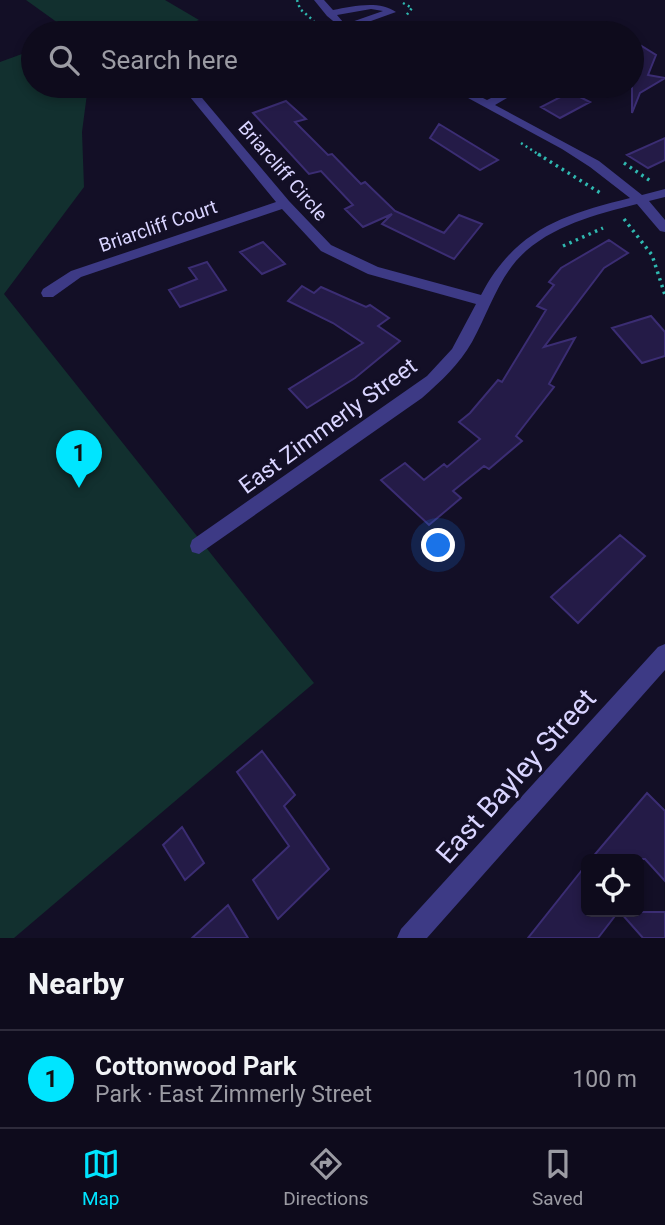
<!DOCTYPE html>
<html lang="en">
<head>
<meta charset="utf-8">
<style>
	body { margin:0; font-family:Roboto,sans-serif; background:#171425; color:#f1f3f6 }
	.controls { position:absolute; right:21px; bottom:21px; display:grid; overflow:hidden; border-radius:10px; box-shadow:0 4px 10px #0003 }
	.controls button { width:63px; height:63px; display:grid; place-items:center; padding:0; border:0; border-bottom:2px solid #2e2b3b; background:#0e0b1c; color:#f1f3f6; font:35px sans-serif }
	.you { position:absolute; left:439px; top:546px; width:24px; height:24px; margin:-18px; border:5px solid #fff; border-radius:50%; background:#1a73e8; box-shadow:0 0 0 10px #1a73e833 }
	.badge { display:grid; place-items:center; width:46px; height:46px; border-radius:50%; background:#00e5ff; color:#111; font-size:23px; font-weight:700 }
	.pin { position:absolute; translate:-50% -58px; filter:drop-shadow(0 2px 4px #0008) }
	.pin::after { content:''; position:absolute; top:37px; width:24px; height:21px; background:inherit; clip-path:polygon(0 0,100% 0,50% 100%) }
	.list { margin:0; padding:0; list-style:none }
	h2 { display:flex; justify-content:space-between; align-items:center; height:91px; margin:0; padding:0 28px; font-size:30px }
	h2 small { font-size:23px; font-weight:400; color:#9b9ba3 }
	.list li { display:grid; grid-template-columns:46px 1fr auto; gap:21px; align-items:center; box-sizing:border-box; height:98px; padding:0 28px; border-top:2px solid #2e2b3b }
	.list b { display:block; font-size:26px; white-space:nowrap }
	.list p { margin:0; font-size:23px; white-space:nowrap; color:#9b9ba3 }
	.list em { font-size:23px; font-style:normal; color:#9b9ba3 }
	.icon { flex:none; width:38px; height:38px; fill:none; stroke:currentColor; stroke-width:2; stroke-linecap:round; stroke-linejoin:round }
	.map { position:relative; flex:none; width:665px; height:938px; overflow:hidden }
	.search { position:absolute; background:#0e0b1c; box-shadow:0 4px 10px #0003; left:21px; right:21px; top:21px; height:77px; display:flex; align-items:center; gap:18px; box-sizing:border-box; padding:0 24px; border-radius:38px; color:#9b9ba3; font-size:26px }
	.sheet { height:189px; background:#0e0b1c }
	nav { display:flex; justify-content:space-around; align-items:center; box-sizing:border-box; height:98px; border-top:2px solid #2e2b3b; background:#0e0b1c; font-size:19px; color:#9b9ba3 }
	nav a { display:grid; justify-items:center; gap:4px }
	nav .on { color:#00e5ff }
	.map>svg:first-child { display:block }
</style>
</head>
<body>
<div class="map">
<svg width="665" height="938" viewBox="0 0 665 938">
	<rect width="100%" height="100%" fill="#130f26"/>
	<path fill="#12302f" d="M26,0H165L199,20L166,33H72Z
		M33,50V86H88L82,132L84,187L4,294L314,683L14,938H0V62Z"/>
	<path fill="#241b47" stroke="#3b2d73" stroke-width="2" d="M632,40L656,55L648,75L665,78L640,93L632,113Z
		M570,92L590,102L560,118L541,107Z
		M286,101L306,119L295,122L328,155L332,154L361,184L365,182L395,211L444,233L459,215L482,224L454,259L382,224L392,214L363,227L345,209L353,205L321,171L309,174L253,113Z
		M439,124L498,160L480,170L430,138Z
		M665,138V160L648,168L627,155Z
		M609,240L628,253L604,268L544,347L575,338L549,384L554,387L516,436L522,441L489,469L484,466L453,491L461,498L429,525L381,480L405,463L424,480L444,464L447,467L480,439L459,422L470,413L498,380L502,382L546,310L537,306L554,285L549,282L561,268Z
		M263,242L285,264L262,274L240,252Z
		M207,262L226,290L180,307L169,290L197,279L189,268Z
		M302,286L314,293L321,287L366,307L370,305L389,318L378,326L400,341L355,378L307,408L289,389L363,343L333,323L288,301Z
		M651,316L665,332V356L642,363L612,328Z
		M620,535L645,556L578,623L551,597Z
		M262,751L295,795L284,806L329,869L278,919L253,880L289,846L237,772Z
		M647,793L665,811V881L645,859H591Z
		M182,827L204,863L185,880L163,845Z
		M586,865V912H618L598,938H528Z
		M228,905L248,938H192Z
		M620,912H665V938H643Z"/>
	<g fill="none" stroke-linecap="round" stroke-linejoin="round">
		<path stroke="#2fb8b0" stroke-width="2.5" stroke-dasharray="2 3.5" stroke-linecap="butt" d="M297,0L300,9L314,21
			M403,3L412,8L405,17
			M420,86L440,97
			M536,94L553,86
			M521,143L541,156"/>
		<path stroke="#2fb8b0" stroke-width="3.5" stroke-dasharray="2.5 4.5" stroke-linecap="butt" d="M538,154L602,194
			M624,163L652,182
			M624,219L652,255L665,295
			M563,246L603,228"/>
		<path fill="#3d3a85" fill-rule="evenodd" d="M314,0H324L333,10C353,6 379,0 396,12L346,30L343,29V25L383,11L371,9L337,15L343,22L338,25L327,16Z
			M181,86H192L289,201L331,245L378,267L481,295C515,230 562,215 630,198L590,167L562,149L446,86H459L487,100L515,86H528L495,105L599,161L642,195L665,189V197L649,201L665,220V232L660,231L637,204C594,215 546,227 516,261C496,285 487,315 472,342C459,365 441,381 422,398L199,554L192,552L190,546L192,540L427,376L452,349L476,304L368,274L321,251L282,209L81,277L53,297H43L41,293L43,289L71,271L276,202Z
			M665,644V670L427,938H397L401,929L658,647Z"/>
	</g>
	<g text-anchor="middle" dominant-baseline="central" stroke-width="6" stroke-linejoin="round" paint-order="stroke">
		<g font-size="19" fill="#d9d4ff" stroke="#130f26">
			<text transform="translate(283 171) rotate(49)">Briarcliff Circle</text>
			<text transform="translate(158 226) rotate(-19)">Briarcliff Court</text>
		</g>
		<g font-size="23" fill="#d9d4ff" stroke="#130f26">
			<text transform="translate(328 426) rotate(-36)">East Zimmerly Street</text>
		</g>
		<g font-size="28" fill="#d9d4ff" stroke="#130f26">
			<text transform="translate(516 776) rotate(-48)">East Bayley Street</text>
		</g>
	</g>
</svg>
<div class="controls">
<button><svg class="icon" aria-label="locate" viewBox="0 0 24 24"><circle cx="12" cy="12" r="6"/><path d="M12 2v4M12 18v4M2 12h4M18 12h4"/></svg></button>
</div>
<div class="you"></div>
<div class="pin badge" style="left:79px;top:488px">1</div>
<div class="search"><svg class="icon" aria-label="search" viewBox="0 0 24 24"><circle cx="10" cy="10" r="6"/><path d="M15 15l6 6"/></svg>Search here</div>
</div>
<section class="sheet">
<h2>Nearby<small></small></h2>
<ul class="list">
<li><span class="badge">1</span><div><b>Cottonwood Park</b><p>Park · East Zimmerly Street</p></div><em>100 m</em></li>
</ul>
</section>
<nav>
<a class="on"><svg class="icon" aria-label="map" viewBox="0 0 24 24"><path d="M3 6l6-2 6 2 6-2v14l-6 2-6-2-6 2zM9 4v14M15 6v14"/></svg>Map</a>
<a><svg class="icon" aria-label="directions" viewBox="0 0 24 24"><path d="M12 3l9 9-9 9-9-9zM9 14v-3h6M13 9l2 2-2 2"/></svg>Directions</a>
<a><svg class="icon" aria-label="saved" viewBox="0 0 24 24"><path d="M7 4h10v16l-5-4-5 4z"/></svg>Saved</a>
</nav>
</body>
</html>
